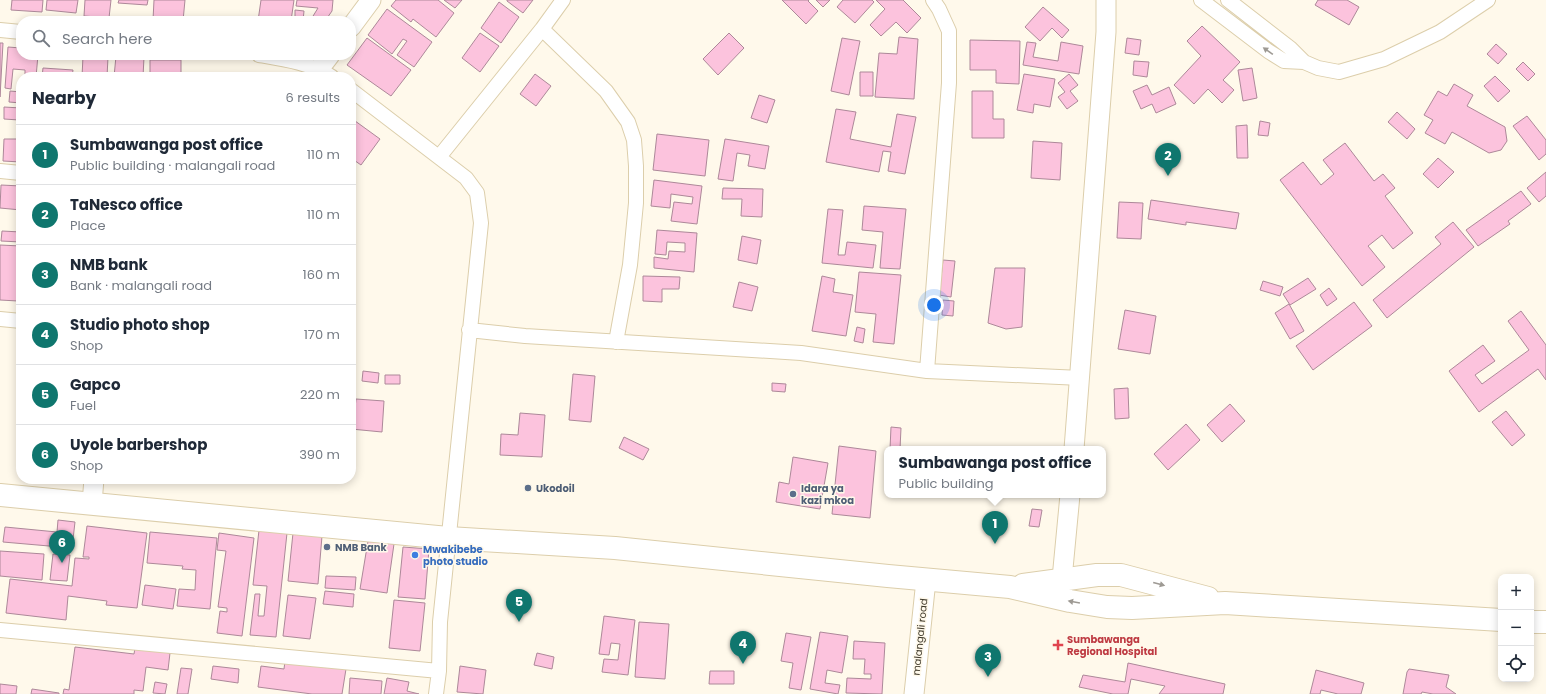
<!DOCTYPE html>
<html lang="en">
<head>
<meta charset="utf-8">
<style>
	body { margin:0; font-family:Poppins,sans-serif; background:#f2f2f3; color:#1f2937 }
	.controls { position:absolute; right:12px; bottom:12px; display:grid; overflow:hidden; border-radius:8px; box-shadow:0 2px 10px #0003 }
	.controls button { width:36px; height:36px; display:grid; place-items:center; padding:0; border:0; border-bottom:1px solid #e0e1e3; background:#fff; color:#1f2937; font:20px sans-serif }
	.you { position:absolute; left:934px; top:305px; width:14px; height:14px; margin:-10px; border:3px solid #fff; border-radius:50%; background:#1a73e8; box-shadow:0 0 0 6px #1a73e833 }
	.badge { display:grid; place-items:center; width:26px; height:26px; border-radius:50%; background:#0f766e; color:#fff; font-size:13px; font-weight:700 }
	.pin { position:absolute; translate:-50% -33px; filter:drop-shadow(0 1px 2px #0008) }
	.pin::after { content:''; position:absolute; top:21px; width:14px; height:12px; background:inherit; clip-path:polygon(0 0,100% 0,50% 100%) }
	.popup { position:absolute; left:884px; top:446px; width:222px; height:52px; box-sizing:border-box; display:grid; place-content:center; border-radius:8px; background:#fff; filter:drop-shadow(0 1px 3px #0005); font-size:13px; white-space:nowrap; color:#747a83 }
	.popup b { font-size:15px; color:#1f2937 }
	.popup::after { content:''; position:absolute; left:50%; top:100%; margin-left:-8px; border:8px solid transparent; border-top-color:#fff }
	.list { margin:0; padding:0; list-style:none }
	h2 { display:flex; justify-content:space-between; align-items:center; height:52px; margin:0; padding:0 16px; font-size:17px }
	h2 small { font-size:13px; font-weight:400; color:#747a83 }
	.list li { display:grid; grid-template-columns:26px 1fr auto; gap:12px; align-items:center; box-sizing:border-box; height:60px; padding:0 16px; border-top:1px solid #e0e1e3 }
	.list b { display:block; font-size:15px; white-space:nowrap }
	.list p { margin:0; font-size:13px; white-space:nowrap; color:#747a83 }
	.list em { font-size:13px; font-style:normal; color:#747a83 }
	.icon { flex:none; width:22px; height:22px; fill:none; stroke:currentColor; stroke-width:2; stroke-linecap:round; stroke-linejoin:round }
	.map { position:relative; flex:none; width:1546px; height:694px; overflow:hidden }
	.search { position:absolute; background:#fff; box-shadow:0 2px 10px #0003; left:16px; top:16px; width:340px; height:44px; display:flex; align-items:center; gap:10px; box-sizing:border-box; padding:0 14px; border-radius:16px; color:#747a83; font-size:15px }
	.panel { position:absolute; background:#fff; box-shadow:0 2px 10px #0003; left:16px; top:72px; width:340px; height:412px; border-radius:16px }
	.map>svg:first-child { display:block }
</style>
</head>
<body>
<div class="map">
<svg width="1546" height="694" viewBox="0 0 1546 694">
	<rect width="100%" height="100%" fill="#fff9eb"/>
	<path fill="#fcc3dd" stroke="#ad8899" d="M12,0H43L42,12L11,10Z
		M47,0H78L76,13L46,10Z
		M85,0H111L109,18L84,16Z
		M119,0H148L147,5L118,3Z
		M154,0H185L183,21L153,20Z
		M261,0H294L291,21H258Z
		M297,0H333L332,11L325,21H310L318,8L296,6Z
		M396,0H438L454,13L436,37L413,19L411,22L391,6Z
		M444,0H462L455,8Z
		M507,0H533L523,13L507,1Z
		M782,0H809L808,1L818,11L806,24Z
		M816,0H830L823,7Z
		M843,0H872L874,2L855,23L837,7Z
		M876,0H903L921,18L907,33L896,22L881,36L870,25L885,9Z
		M1318,0H1347L1359,7L1349,25L1315,5Z
		M499,2L519,17L501,43L481,28Z
		M1043,7L1069,30L1062,38L1052,28L1040,41L1025,27Z
		M387,9L432,42L414,67L397,55L407,41L403,39L392,54L368,35Z
		M295,10L304,11L303,21H295Z
		M1202,26L1240,62L1223,80L1234,90L1222,103L1208,89L1194,104L1174,85L1201,56L1187,41Z
		M480,33L499,46L480,72L462,58Z
		M729,33L744,48L718,75L703,59Z
		M899,37L918,39L914,99L875,97L879,53L897,54Z
		M367,38L411,70L391,96L347,65Z
		M842,38L860,41L849,95L831,91Z
		M1127,38L1141,40L1139,55L1125,53Z
		M970,40L1020,41L1019,84L996,83V70H970Z
		M1027,42L1036,43L1033,57L1058,61L1061,42L1083,46L1079,74L1023,65Z
		M0,43H3L0,97Z
		M1496,44L1507,54L1498,64L1487,54Z
		M8,47L21,48V55H38L36,77H25V70L13,69L11,89L5,88Z
		M83,56L108,57L107,77H82Z
		M116,56L144,57L143,77H114Z
		M150,60H181V77H150Z
		M1134,61L1149,62L1147,77L1133,75Z
		M1523,62L1535,74L1528,81L1516,69Z
		M43,68L73,70L72,77H42Z
		M1252,68L1257,98L1243,101L1238,70Z
		M860,72H873V96H860Z
		M535,74L551,86L536,106L520,94Z
		M1024,74L1055,79L1050,107L1034,104L1033,113L1017,110Z
		M1069,74L1078,85L1070,91L1078,101L1067,109L1058,97L1065,92L1058,83Z
		M1495,76L1510,91L1498,102L1484,86Z
		M1454,84L1473,95L1467,106L1505,127L1507,141L1501,150L1489,153L1452,132L1445,144L1425,133L1433,120L1424,115L1438,91L1447,96Z
		M1147,85L1152,95L1169,87L1176,104L1156,113L1152,104L1141,109L1133,91Z
		M10,91L21,92V103L9,102Z
		M972,91H993V119H1004V138H972Z
		M759,95L775,100L767,123L751,118Z
		M4,107L21,108V134H18L19,120L4,119Z
		M836,109L856,112L850,139L891,147L897,114L916,117L905,174L888,171L891,152L883,151L879,172L826,162Z
		M1397,112L1415,129L1407,139L1388,122Z
		M1527,116L1546,140V154L1539,160L1513,126Z
		M351,118L380,139L361,165L351,158Z
		M1260,121L1270,123L1268,136L1258,135Z
		M1247,125L1248,158H1237L1236,126Z
		M657,134L709,140L705,176L653,170Z
		M4,139H21V162L3,161Z
		M725,139L769,146L765,169L748,166L750,155L737,153L733,181L718,179Z
		M1033,141L1062,143L1060,180L1031,178Z
		M1345,143L1374,181L1383,174L1395,188L1385,196L1413,233L1393,249L1382,235L1368,246L1385,267L1362,286L1280,180L1303,162L1321,185L1334,174L1323,160Z
		M1438,158L1454,172L1438,188L1423,174Z
		M1546,172V196L1539,202L1527,188Z
		M654,180L702,186L697,224L671,221L674,202L692,204L693,197L671,194L670,208L651,206Z
		M1,185L21,186V210L0,208Z
		M723,188L763,189L762,217L741,216L742,199H722Z
		M1521,191L1531,204L1508,221L1510,224L1478,246L1466,230Z
		M1151,200L1239,213L1236,229L1186,222V225L1148,219Z
		M1119,202L1143,203L1141,239L1117,238Z
		M864,206L906,209L900,269L880,268L883,232L862,230Z
		M828,209L843,210L838,255H845L847,242L876,245L873,268L822,263Z
		M1453,222L1474,247L1387,318L1373,300L1441,244L1435,237Z
		M657,230L697,233L694,272L654,268V257L668,259L669,251L685,252V243L667,242L666,255L655,254Z
		M2,231L21,232V242L1,241Z
		M742,236L761,240L757,264L738,260Z
		M0,245L21,246V267H20L18,301L0,300Z
		M943,260L955,261L951,297L939,295Z
		M995,268H1025L1022,327L1006,329L988,323Z
		M859,272L901,275L894,344L873,342L876,314L855,312Z
		M643,276L680,277L679,289H662V302L643,301Z
		M822,276L835,279L833,292L853,295L846,336L812,331Z
		M1308,278L1316,289L1290,305L1283,294Z
		M1263,281L1283,287L1280,296L1260,290Z
		M739,282L758,287L752,311L733,307Z
		M1329,288L1337,299L1327,306L1320,295Z
		M943,300L954,301L953,316L942,315Z
		M1354,302L1372,326L1313,370L1296,346Z
		M1289,304L1304,331L1290,339L1275,313Z
		M1125,310L1156,316L1150,354L1118,349Z
		M1521,311L1546,345V380L1538,369L1479,412L1449,371L1483,345L1495,361L1475,375L1482,384L1529,350L1508,321Z
		M857,327L865,329L863,343L854,341Z
		M363,371L379,373L378,383L362,381Z
		M573,374L595,376L591,422L569,420Z
		M385,375H400V384H385Z
		M772,383L786,384L785,392L772,391Z
		M1128,388L1129,418L1115,419L1114,389Z
		M356,399L384,401L382,432L351,429V408H355Z
		M1230,404L1245,421L1222,442L1207,425Z
		M1506,411L1525,435L1512,446L1492,422Z
		M520,413L545,415L542,457L500,455L501,434L518,435Z
		M1186,424L1200,440L1168,470L1154,454Z
		M891,427L901,428L900,449H890Z
		M624,437L649,449L643,460L619,448Z
		M839,446L876,451L870,518L832,514Z
		M793,457L828,463L820,509L776,502L779,482L789,484Z
		M1032,509L1042,510L1039,527L1029,526Z
		M58,520L75,522L72,548L3,542L5,527L57,532Z
		M87,526L147,533L137,608L106,605L107,601L68,596L66,620L6,613L10,579L72,586L75,558L89,559V557H83Z
		M259,530L287,533L276,637L250,635L255,594H260L258,616H264L267,586L253,585Z
		M150,532L217,538L210,609L177,606L179,589L195,590L196,570L182,569L183,566L147,563Z
		M219,533L254,538L242,636L217,633L220,611L227,612V608L218,607L226,551L217,550Z
		M293,533L322,536L318,584L288,581Z
		M368,541L394,544L387,593L360,589Z
		M403,547L429,549L425,599L398,597Z
		M0,551L44,554L42,580L0,576Z
		M53,554L70,555L67,581L50,580Z
		M326,576L356,577L355,590L325,588Z
		M145,585L176,589L173,609L142,605Z
		M325,591L354,594L353,607L323,604Z
		M288,595L316,598L310,639L283,636Z
		M394,600L425,603L420,651L389,648Z
		M604,616L635,620L628,675L602,672L604,659L618,660L620,644L611,643L609,655L599,654Z
		M639,622L669,624L665,679L635,677Z
		M820,632L848,636L842,673L827,670L825,683L840,685L838,694L810,689Z
		M786,633L811,637L801,690L789,688L793,663L781,661Z
		M854,641L885,643L882,694L846,693L847,678L871,679V674H864L865,659H853Z
		M75,647L134,654L135,648L170,653L168,670L146,667L143,691L134,690V694H63L64,689L69,690Z
		M537,653L554,657L552,669L534,665Z
		M285,661L346,669L342,694H312L258,687L261,666L284,669Z
		M1128,663L1225,684L1223,694H1159L1165,686L1131,679L1128,694H1113L1079,687L1083,675L1125,682Z
		M213,666L239,669L238,683L211,679Z
		M460,666L486,670L483,694L457,692Z
		M181,668L192,669L188,694H177Z
		M1409,669L1449,675L1446,687L1456,694H1433L1422,692L1421,694H1403L1407,672Z
		M1316,670L1364,683L1361,694H1338L1321,690L1320,694H1310Z
		M710,671H734V684H709Z
		M350,678L382,681L381,694H349Z
		M387,678L409,682L407,691L419,694H384Z
		M155,682L167,684L165,694L153,693Z
		M0,684L17,686L16,694H0Z
		M32,689L59,693V694H31Z"/>
	<g fill="none" stroke-linecap="round" stroke-linejoin="round">
		<g stroke="#dcceab" stroke-width="16">
			<path id="street" d="M1201,0L1268,51L1284,61L1304,62L1318,68L1339,72L1384,59L1440,32L1488,0
				M1228,0L1290,48L1304,62
				M542,29L606,91L628,122L634,140L636,166V203L630,265L616,342
				M0,30L21,32
				M259,55C283,59 311,63 332,77
				M351,90L466,178L477,193L481,223L440,622L439,671L436,694
				M439,157L542,29L563,0
				M0,171L21,173
				M0,319L21,321
				M469,330L525,336L801,353L927,371L1081,378
				M927,371L949,83V31L939,9L933,0
				M0,630L439,671"/>
		</g>
		<g stroke="#dcceab" stroke-width="21">
			<path id="secondary" d="M351,27L371,0
				M313,77L330,55
				M1074,449L1106,32V0
				M92,503L94,479
				M1062,579L1070,495
				M914,694L926,580"/>
		</g>
		<g stroke="#dcceab" stroke-width="24">
			<path id="highway" d="M0,495L448,538L615,548L888,576L1010,587L1070,601L1107,607L1132,608L1225,603L1501,620
				M1023,585L1097,575H1121L1208,598
				M1531,622H1546"/>
		</g>
		<use href="#street" stroke="#fff" stroke-width="14"/>
		<use href="#secondary" stroke="#fff" stroke-width="19"/>
		<use href="#highway" stroke="#fff" stroke-width="22"/>
	</g>
	<defs><path id="oneway-solid" d="M-6-.8H1V-3.2L6.5 0L1 3.2V.8H-6Z"/></defs>
	<g fill="#9e9a94">
		<use href="#oneway-solid" transform="translate(1268 51) rotate(-145)"/>
		<use href="#oneway-solid" transform="translate(1159 584) rotate(15)"/>
		<use href="#oneway-solid" transform="translate(1074 602) rotate(-170)"/>
	</g>
	<g fill="#5c6f8a" stroke="#fff9eb" stroke-width="1.5">
		<circle cx="528" cy="488" r="4"/>
		<circle cx="793" cy="494" r="4"/>
		<circle cx="327" cy="547" r="4"/>
	</g>
	<circle fill="#3f7fe0" stroke="#fff9eb" stroke-width="1.5" cx="415" cy="555" r="4"/>
	<path fill="#e0444e" stroke="#fff9eb" stroke-width="1.5" d="M1056 639h4v4h4v4h-4v4h-4v-4h-4v-4h4z"/>
	<g text-anchor="middle" dominant-baseline="central" stroke-width="3" stroke-linejoin="round" paint-order="stroke">
		<g font-size="10" font-weight="bold" fill="#4e5e75" stroke="#fff9eb" text-anchor="start">
			<text x="536" y="488">Ukodoil</text>
			<text x="801" y="488">Idara ya<tspan x="801" dy="12">kazi mkoa</tspan></text>
			<text x="335" y="547">NMB Bank</text>
		</g>
		<g font-size="10" font-weight="bold" fill="#366cbe" stroke="#fff9eb" text-anchor="start">
			<text x="423" y="549">Mwakibebe<tspan x="423" dy="12">photo studio</tspan></text>
		</g>
		<g font-size="10" fill="#3c3628" stroke="#fff9eb">
			<text transform="translate(920 637) rotate(-84)">malangali road</text>
		</g>
		<g font-size="10" font-weight="bold" fill="#be3a42" stroke="#fff9eb" text-anchor="start">
			<text x="1067" y="639">Sumbawanga<tspan x="1067" dy="12">Regional Hospital</tspan></text>
		</g>
	</g>
</svg>
<div class="controls">
<button>+</button>
<button>−</button>
<button><svg class="icon" aria-label="locate" viewBox="0 0 24 24"><circle cx="12" cy="12" r="6"/><path d="M12 2v4M12 18v4M2 12h4M18 12h4"/></svg></button>
</div>
<div class="you"></div>
<div class="pin badge" style="left:995px;top:544px">1</div>
<div class="popup"><b>Sumbawanga post office</b>Public building</div>
<div class="pin badge" style="left:1168px;top:176px">2</div>
<div class="pin badge" style="left:988px;top:677px">3</div>
<div class="pin badge" style="left:743px;top:664px">4</div>
<div class="pin badge" style="left:519px;top:622px">5</div>
<div class="pin badge" style="left:62px;top:563px">6</div>
<div class="search"><svg class="icon" aria-label="search" viewBox="0 0 24 24"><circle cx="10" cy="10" r="6"/><path d="M15 15l6 6"/></svg>Search here</div>
<section class="panel">
<h2>Nearby<small>6 results</small></h2>
<ul class="list">
<li><span class="badge">1</span><div><b>Sumbawanga post office</b><p>Public building · malangali road</p></div><em>110 m</em></li>
<li><span class="badge">2</span><div><b>TaNesco office</b><p>Place</p></div><em>110 m</em></li>
<li><span class="badge">3</span><div><b>NMB bank</b><p>Bank · malangali road</p></div><em>160 m</em></li>
<li><span class="badge">4</span><div><b>Studio photo shop</b><p>Shop</p></div><em>170 m</em></li>
<li><span class="badge">5</span><div><b>Gapco</b><p>Fuel</p></div><em>220 m</em></li>
<li><span class="badge">6</span><div><b>Uyole barbershop</b><p>Shop</p></div><em>390 m</em></li>
</ul>
</section>
</div>
</body>
</html>
